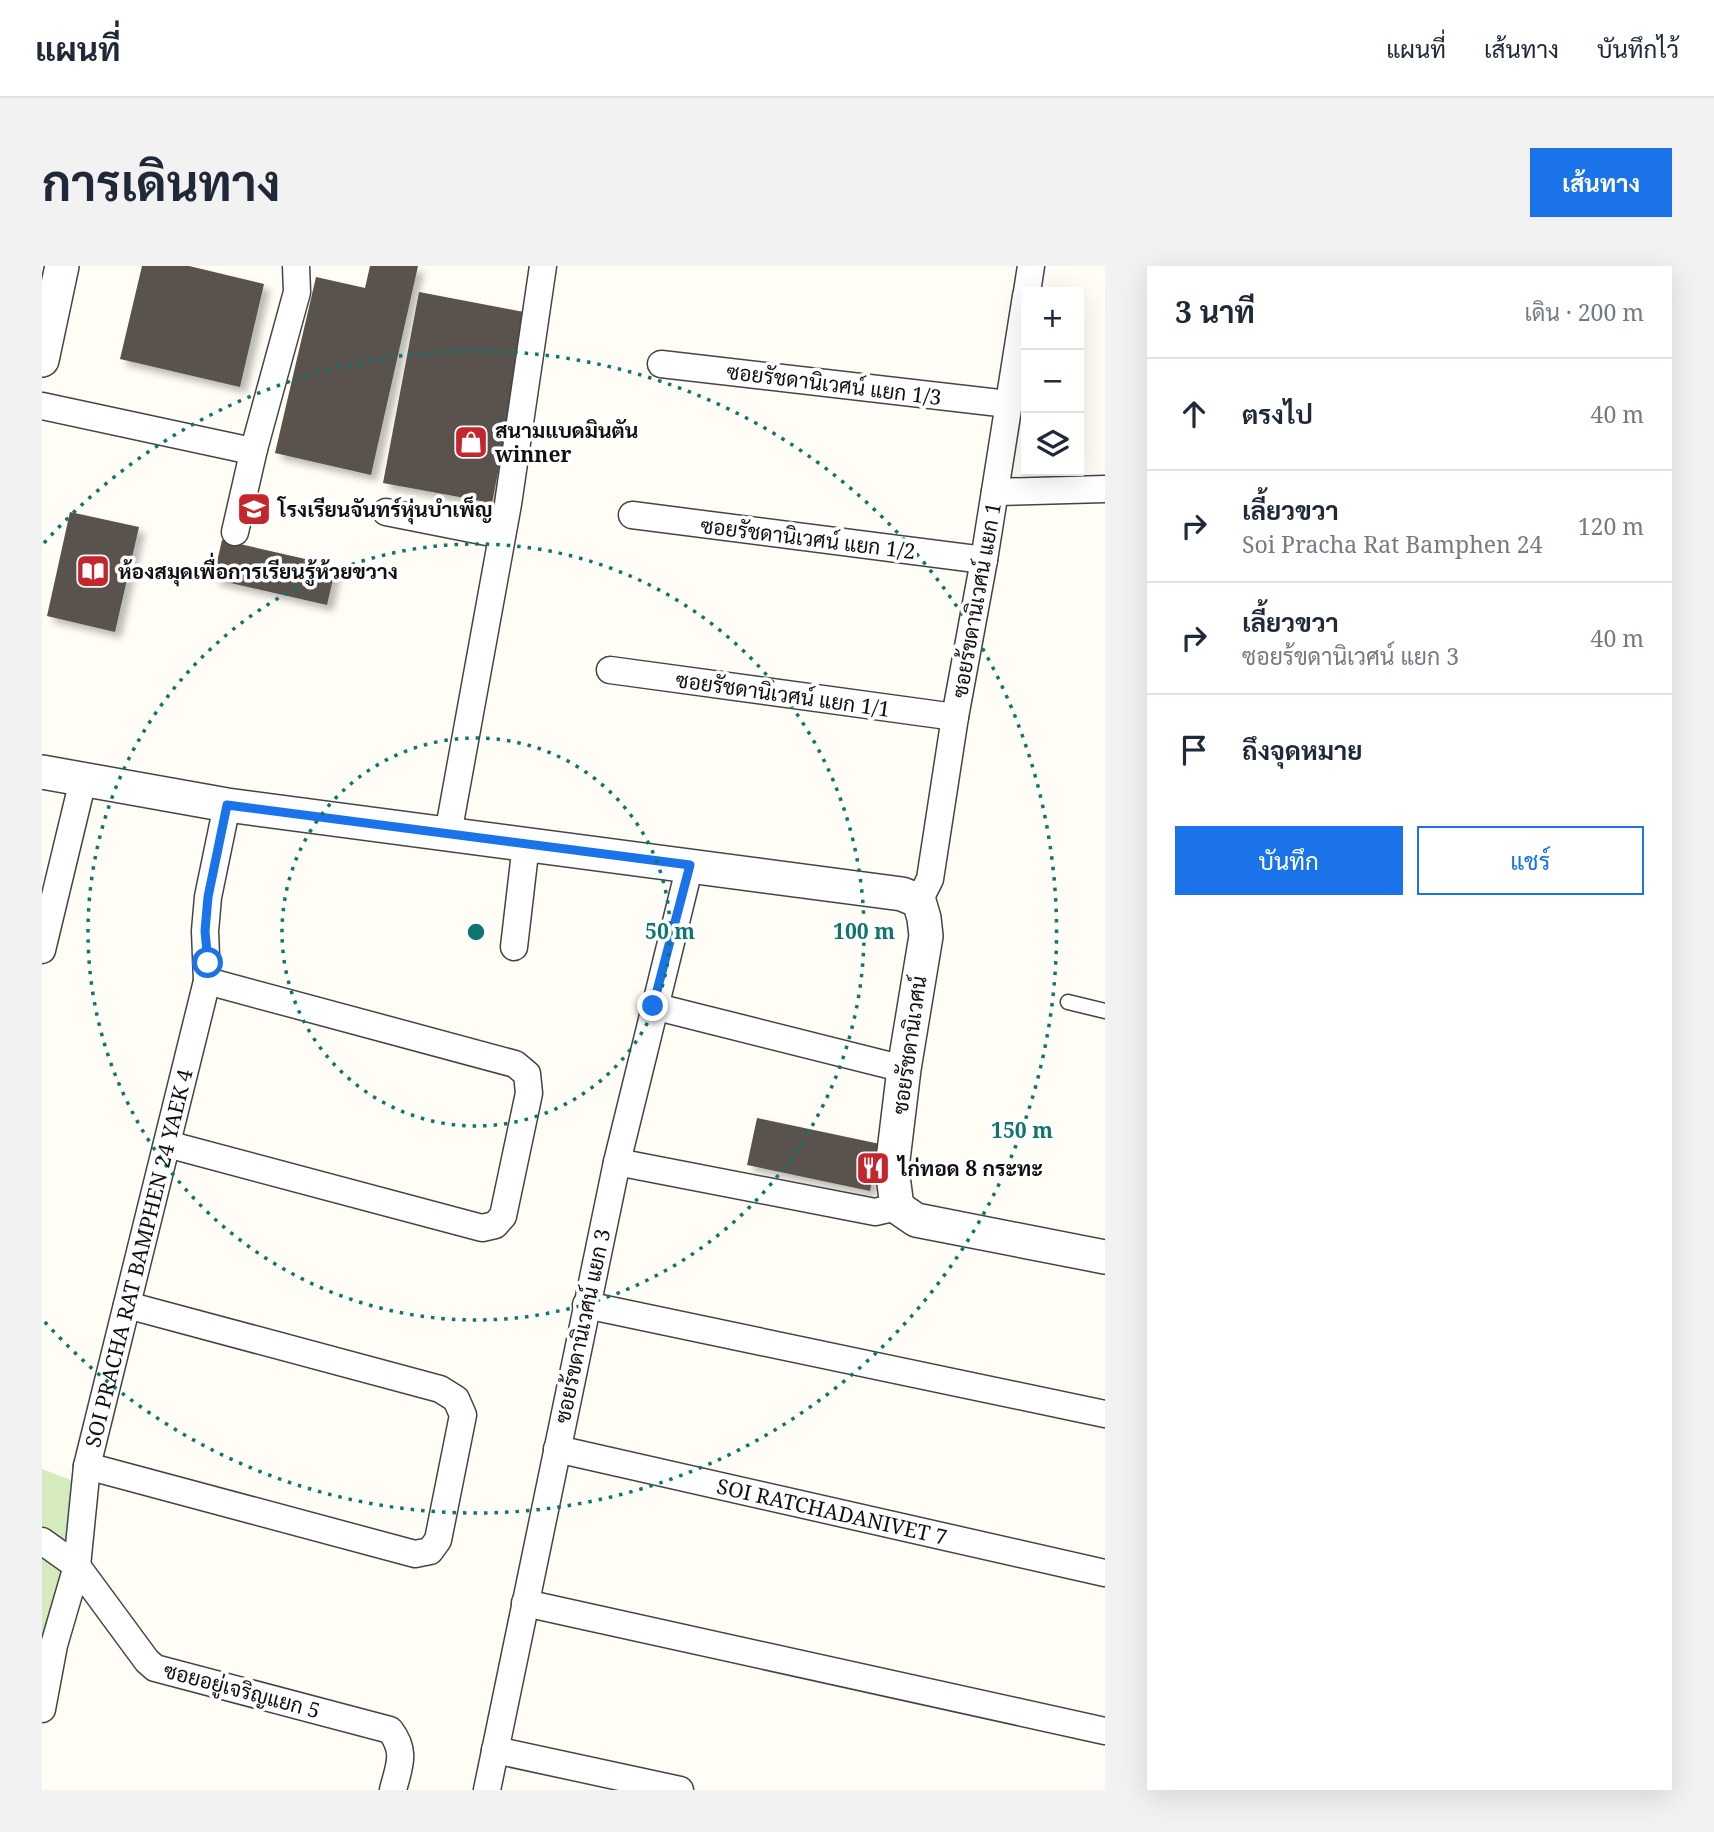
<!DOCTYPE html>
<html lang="th">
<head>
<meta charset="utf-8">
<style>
	body { margin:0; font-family:"Noto Serif",Sarabun,serif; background:#f2f2f3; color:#1f2937 }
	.controls { position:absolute; right:21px; top:21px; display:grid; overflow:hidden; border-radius:0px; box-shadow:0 7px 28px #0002 }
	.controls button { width:63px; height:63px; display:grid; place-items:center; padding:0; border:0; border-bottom:2px solid #e0e1e3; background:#fff; color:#1f2937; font:35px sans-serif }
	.stop { position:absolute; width:21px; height:21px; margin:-16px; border:5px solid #1a73e8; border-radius:50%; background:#fff }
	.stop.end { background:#1a73e8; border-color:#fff; box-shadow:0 2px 7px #0008 }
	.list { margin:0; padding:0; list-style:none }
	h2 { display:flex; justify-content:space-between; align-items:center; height:91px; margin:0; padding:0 28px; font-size:30px }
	h2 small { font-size:23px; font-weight:400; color:#747a83 }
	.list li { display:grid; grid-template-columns:46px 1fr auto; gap:21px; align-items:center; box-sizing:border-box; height:112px; padding:0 28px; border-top:2px solid #e0e1e3 }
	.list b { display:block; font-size:26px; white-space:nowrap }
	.list p { margin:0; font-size:23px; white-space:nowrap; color:#747a83 }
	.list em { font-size:23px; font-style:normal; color:#747a83 }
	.actions { display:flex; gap:14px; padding:21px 28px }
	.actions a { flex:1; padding:16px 0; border:2px solid #1a73e8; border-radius:0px; text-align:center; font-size:24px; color:#1a73e8 }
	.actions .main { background:#1a73e8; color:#fff }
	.icon { flex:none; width:38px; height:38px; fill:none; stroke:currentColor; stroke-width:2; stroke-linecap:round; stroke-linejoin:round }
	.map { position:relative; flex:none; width:1063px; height:1524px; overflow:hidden; border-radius:0px }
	header { display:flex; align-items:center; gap:42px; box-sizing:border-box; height:98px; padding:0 35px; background:#fff; border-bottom:2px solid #e0e1e3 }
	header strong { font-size:33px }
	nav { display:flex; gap:38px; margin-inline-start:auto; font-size:24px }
	.intro { display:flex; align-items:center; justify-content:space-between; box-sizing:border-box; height:168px; padding:0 42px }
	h1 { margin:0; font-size:49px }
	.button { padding:18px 32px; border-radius:0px; background:#1a73e8; color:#fff; font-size:24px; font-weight:700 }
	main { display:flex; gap:42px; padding:0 42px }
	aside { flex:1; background:#fff; border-radius:0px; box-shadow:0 7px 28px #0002 }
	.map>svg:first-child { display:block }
</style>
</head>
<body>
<header>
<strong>แผนที่</strong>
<nav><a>แผนที่</a><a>เส้นทาง</a><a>บันทึกไว้</a></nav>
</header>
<div class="intro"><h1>การเดินทาง</h1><a class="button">เส้นทาง</a></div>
<main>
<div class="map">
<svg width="1063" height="1524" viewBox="0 0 1063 1524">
	<defs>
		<filter id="shadow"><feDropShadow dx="6" dy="6" stdDeviation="3.5" flood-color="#0004"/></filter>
	</defs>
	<rect width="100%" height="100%" fill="#fffdf5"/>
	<path fill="#d5ebbd" d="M0,1203L37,1217L0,1418Z"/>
	<path fill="#5a524d" filter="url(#shadow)" d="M100,0H147L222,18L198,121L78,93Z
		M328,0H376L329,209L233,187L274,11L323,22Z
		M377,26L487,47L450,237L341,217Z
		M28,246L97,261L73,366L5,350Z
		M180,274L294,300L285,339L171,313Z
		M715,852L838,878L828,925L705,899Z"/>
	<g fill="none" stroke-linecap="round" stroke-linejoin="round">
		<g stroke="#444" stroke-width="17">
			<path id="service" d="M1026,736L1063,745"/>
		</g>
		<g stroke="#444" stroke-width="29">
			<g id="minor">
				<path d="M985,26L989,0"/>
				<path d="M619,98L966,138"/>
				<path d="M0,140L205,184L212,183L255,26L254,0"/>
				<path d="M953,226L1063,223"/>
				<path d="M344,246L460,269"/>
				<path d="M590,249L942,294"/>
				<path d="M193,266L212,183"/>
				<path d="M568,404L913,451"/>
				<path d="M406,568L466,238L501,0"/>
				<path d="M877,635L888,613L913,451L942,294L984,30"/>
				<path d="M472,681L484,578"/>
				<path d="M0,684L41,514"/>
				<path d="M611,740L862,803"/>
				<path d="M125,878L440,962L453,959L461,950L487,827L485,808L473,798L165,715"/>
				<path d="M575,896L833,946L855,941"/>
				<path d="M544,1039L1063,1148"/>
				<path id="s1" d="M515,1183L1063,1307"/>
				<path d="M45,1200L373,1288L388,1285L396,1274L421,1149L414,1133L398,1123L85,1039"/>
				<path d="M0,1275L35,1300L105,1395L113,1402L348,1464C365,1486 357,1500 351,1524"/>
				<path d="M483,1337L1063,1465"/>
				<path id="s2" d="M0,1443L12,1379L35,1300L45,1200L165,715L163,665L166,631L185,539"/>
				<path d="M453,1484L638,1524"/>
				<path d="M445,1524L575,896L648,599"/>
			</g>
		</g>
		<g stroke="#444" stroke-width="36">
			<path id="tertiary" d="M0,94L20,0
				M0,506L185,539L860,628L877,635L882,652L884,670L862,803L850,902L855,941L874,954L1063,991"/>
		</g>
		<use href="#service" stroke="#fff" stroke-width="14"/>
		<use href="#minor" stroke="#fff" stroke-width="26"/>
		<use href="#tertiary" stroke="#fff" stroke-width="33"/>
	</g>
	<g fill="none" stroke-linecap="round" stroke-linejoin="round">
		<path stroke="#1a73e8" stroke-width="9" d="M166,697L163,665L166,631L185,539L648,599L611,740"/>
	</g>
	<g fill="none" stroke="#0f766e" stroke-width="3.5" stroke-dasharray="3.5 7">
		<circle cx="434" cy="666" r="194"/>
		<circle cx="434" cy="666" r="388"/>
		<path d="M2 277A581 581 0 1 1 2 1055"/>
	</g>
	<defs>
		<g id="shop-square" transform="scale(1.75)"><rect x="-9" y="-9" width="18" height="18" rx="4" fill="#c4262e" stroke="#fff"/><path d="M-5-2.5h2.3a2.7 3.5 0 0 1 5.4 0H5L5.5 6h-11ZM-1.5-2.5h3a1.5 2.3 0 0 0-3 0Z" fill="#fff"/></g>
		<g id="school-square" transform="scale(1.75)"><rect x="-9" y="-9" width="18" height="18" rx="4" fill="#c4262e" stroke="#fff"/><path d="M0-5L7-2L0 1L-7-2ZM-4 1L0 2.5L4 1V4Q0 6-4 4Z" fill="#fff"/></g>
		<g id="library-square" transform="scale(1.75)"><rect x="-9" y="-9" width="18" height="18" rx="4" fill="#c4262e" stroke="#fff"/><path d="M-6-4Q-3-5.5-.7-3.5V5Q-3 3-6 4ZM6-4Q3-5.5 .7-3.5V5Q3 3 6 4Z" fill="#fff"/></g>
		<g id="restaurant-square" transform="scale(1.75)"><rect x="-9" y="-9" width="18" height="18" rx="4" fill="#c4262e" stroke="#fff"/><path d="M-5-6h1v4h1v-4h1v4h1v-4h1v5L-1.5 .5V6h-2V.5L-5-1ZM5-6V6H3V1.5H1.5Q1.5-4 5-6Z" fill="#fff"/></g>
	</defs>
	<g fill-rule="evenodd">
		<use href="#shop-square" x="429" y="176"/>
		<use href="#school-square" x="212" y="243"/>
		<use href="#library-square" x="51" y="305"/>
		<use href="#restaurant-square" x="831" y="902"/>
	</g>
	<g text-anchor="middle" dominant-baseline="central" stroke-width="7" stroke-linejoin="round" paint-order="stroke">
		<g font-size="21" fill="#111" stroke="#fff">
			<text transform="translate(792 118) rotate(7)">ซอยรัชดานิเวศน์ แยก 1/3</text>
			<text transform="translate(766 272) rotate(7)">ซอยรัชดานิเวศน์ แยก 1/2</text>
			<text transform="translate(934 334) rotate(-80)">ซอยร้ขดานิเวศน์ แยก 1</text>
			<text transform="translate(741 428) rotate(8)">ซอยรัชดานิเวศน์ แยก 1/1</text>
			<text transform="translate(867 779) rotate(-82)">ซอยรัชดานิเวศน์</text>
			<text stroke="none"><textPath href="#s2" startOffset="462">SOI PRACHA RAT BAMPHEN 24 YAEK 4</textPath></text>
			<text transform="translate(540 1060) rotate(-78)">ซอยร้ขดานิเวศน์ แยก 3</text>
			<text stroke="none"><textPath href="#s1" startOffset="282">SOI RATCHADANIVET 7</textPath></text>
			<text transform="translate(200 1424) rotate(15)">ซอยอยู่เจริญแยก 5</text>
		</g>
		<g font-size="21" font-weight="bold" fill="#111" stroke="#fff" text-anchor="start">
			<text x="453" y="164">สนามแบดมินตัน<tspan x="453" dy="24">winner</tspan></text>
			<text x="236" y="243">โรงเรียนจันทร์หุ่นบำเพ็ญ</text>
			<text x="76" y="305">ห้องสมุดเพื่อการเรียนรู้ห้วยขวาง</text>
			<text x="856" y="902">ไก่ทอด 8 กระทะ</text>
		</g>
	</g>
	<circle cx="434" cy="666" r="10" fill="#0f766e" stroke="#fff" stroke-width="3.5"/>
	<g font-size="21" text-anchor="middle" font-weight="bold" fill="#0f766e" stroke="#fff" stroke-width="7" stroke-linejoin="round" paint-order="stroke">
		<text x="628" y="673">50 m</text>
		<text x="822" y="673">100 m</text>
		<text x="980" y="872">150 m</text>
	</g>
</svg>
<div class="controls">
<button>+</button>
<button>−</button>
<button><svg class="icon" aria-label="layers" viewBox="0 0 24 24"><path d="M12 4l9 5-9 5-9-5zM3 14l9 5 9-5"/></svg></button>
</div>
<div class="stop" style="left:166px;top:697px"></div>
<div class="stop end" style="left:611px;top:740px"></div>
</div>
<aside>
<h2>3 นาที<small>เดิน · 200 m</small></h2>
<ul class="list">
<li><svg class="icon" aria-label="ahead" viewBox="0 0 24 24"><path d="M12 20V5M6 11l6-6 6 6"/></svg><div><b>ตรงไป</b></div><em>40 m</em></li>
<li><svg class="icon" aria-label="right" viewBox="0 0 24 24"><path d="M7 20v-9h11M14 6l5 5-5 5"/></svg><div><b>เลี้ยวขวา</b><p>Soi Pracha Rat Bamphen 24</p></div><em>120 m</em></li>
<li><svg class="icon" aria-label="right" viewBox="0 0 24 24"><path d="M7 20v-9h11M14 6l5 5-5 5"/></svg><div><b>เลี้ยวขวา</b><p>ซอยร้ขดานิเวศน์ แยก 3</p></div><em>40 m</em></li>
<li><svg class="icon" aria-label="arrive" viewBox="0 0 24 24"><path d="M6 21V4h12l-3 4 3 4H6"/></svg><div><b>ถึงจุดหมาย</b></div></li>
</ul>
<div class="actions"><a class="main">บันทึก</a><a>แชร์</a></div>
</aside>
</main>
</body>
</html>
